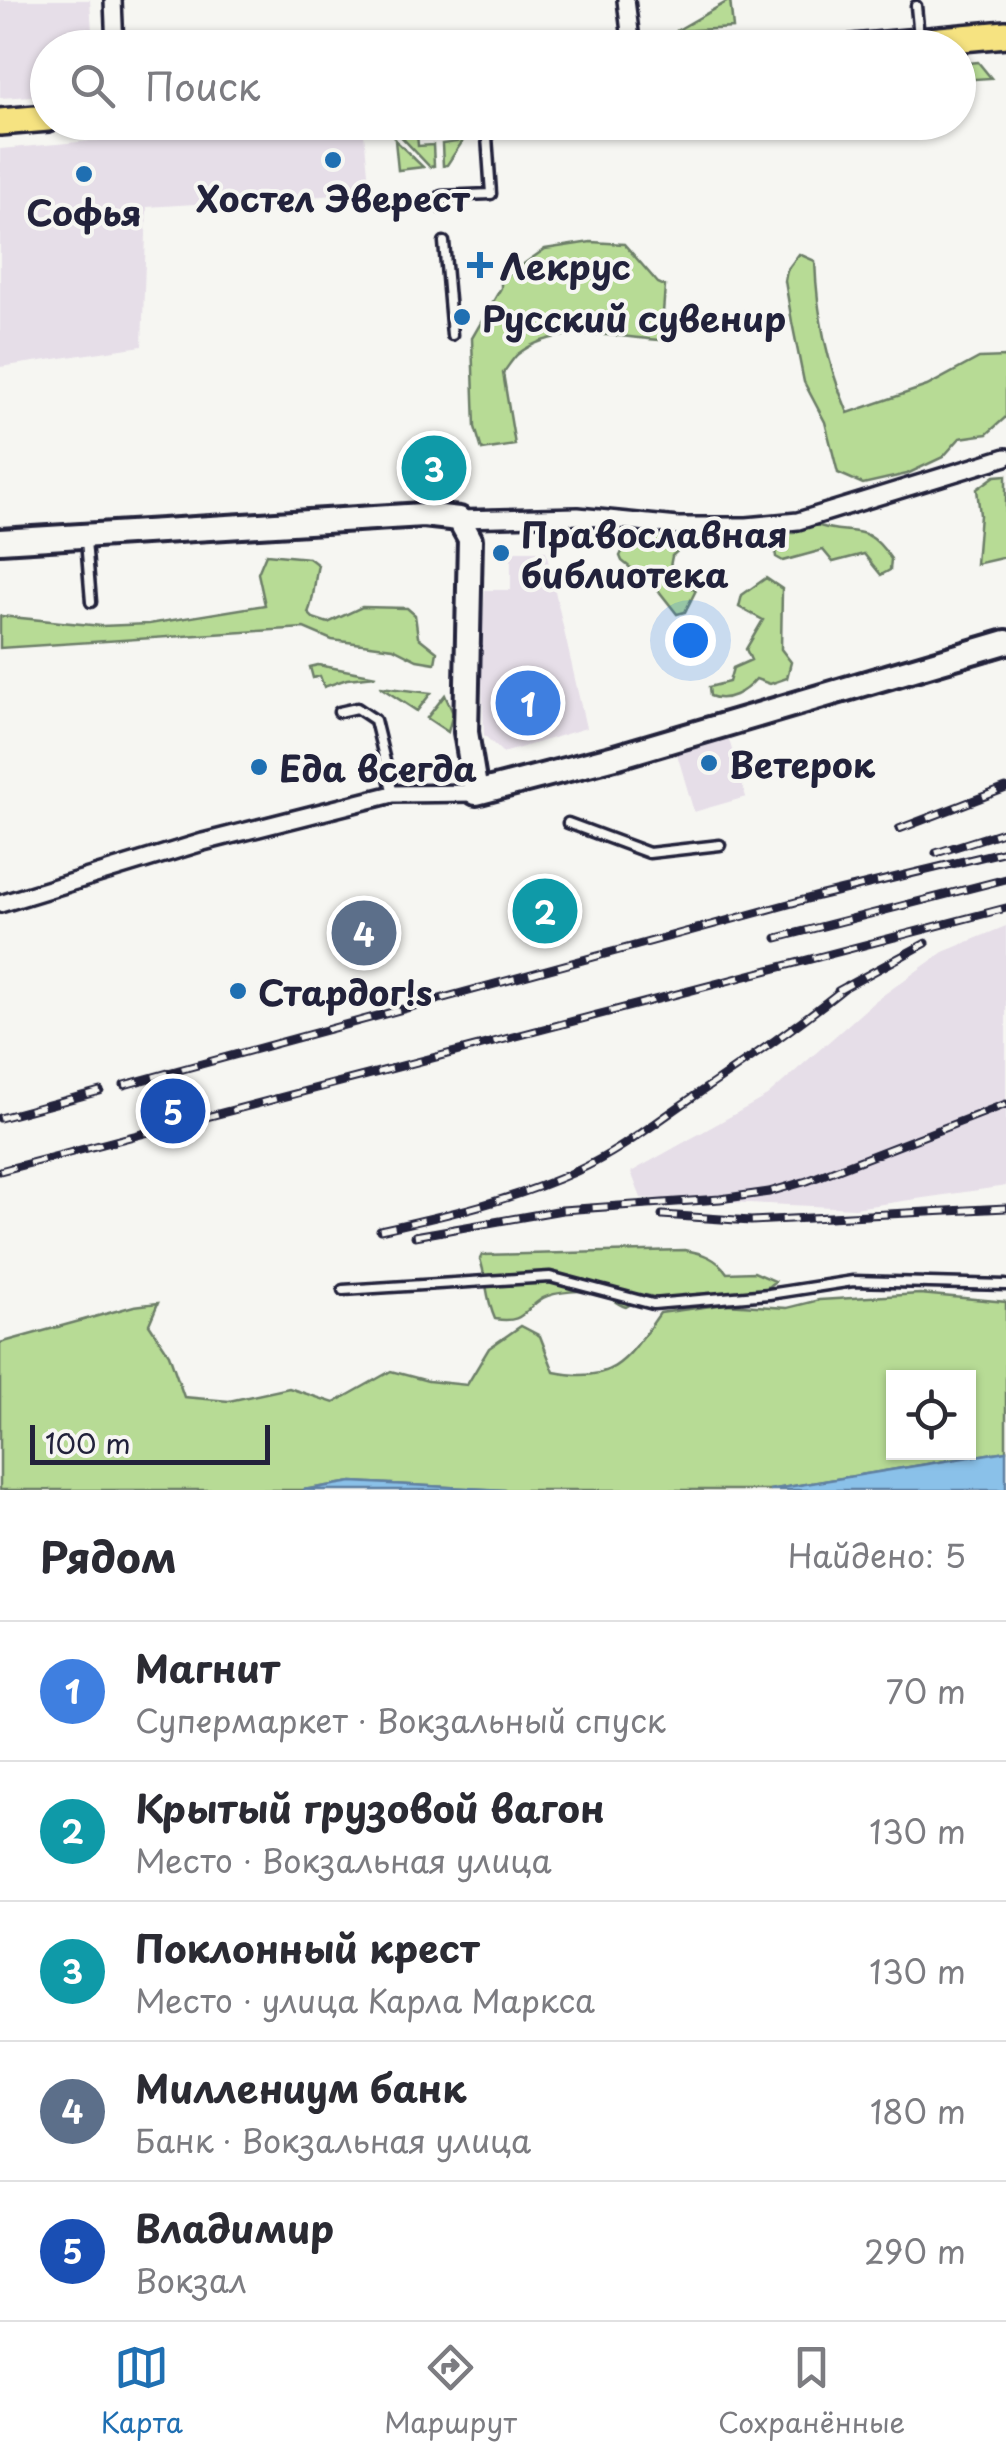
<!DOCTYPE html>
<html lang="ru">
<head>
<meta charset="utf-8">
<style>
	body { margin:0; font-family:"Playpen Sans",sans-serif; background:#f2f2f3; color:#2b2b33 }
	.controls { position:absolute; right:30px; bottom:30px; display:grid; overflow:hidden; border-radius:0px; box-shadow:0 2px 8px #0004 }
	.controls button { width:90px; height:90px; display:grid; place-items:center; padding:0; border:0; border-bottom:2px solid #e1e1e2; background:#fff; color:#2b2b33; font:50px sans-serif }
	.scale { position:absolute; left:30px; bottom:25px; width:240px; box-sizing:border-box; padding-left:10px; border:5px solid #22223b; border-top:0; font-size:28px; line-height:35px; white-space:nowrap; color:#22223b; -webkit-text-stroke:8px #f6f6f2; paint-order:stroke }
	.you { position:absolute; left:690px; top:640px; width:35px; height:35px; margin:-25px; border:8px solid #fff; border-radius:50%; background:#1a73e8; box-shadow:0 0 0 15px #1a73e833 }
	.badge { display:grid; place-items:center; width:65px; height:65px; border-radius:50%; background:#1f6fb2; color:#fff; font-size:32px; font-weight:700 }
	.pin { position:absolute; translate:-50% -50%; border:5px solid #fff; box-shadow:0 2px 10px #0006 }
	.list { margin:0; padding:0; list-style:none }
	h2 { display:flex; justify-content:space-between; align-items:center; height:130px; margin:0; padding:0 40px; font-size:42px }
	h2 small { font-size:32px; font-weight:400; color:#7c7c81 }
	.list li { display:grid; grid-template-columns:65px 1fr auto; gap:30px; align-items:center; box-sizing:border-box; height:140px; padding:0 40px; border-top:2px solid #e1e1e2 }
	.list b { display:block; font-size:38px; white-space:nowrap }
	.list p { margin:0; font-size:32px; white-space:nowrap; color:#7c7c81 }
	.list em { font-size:32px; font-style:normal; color:#7c7c81 }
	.icon { flex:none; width:55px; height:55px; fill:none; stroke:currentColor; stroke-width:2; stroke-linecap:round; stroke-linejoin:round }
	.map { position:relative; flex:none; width:1006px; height:1490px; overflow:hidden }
	.search { position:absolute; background:#fff; box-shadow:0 2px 8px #0004; left:30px; right:30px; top:30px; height:110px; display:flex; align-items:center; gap:25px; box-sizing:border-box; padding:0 35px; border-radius:55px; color:#7c7c81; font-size:38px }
	.sheet { height:830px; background:#fff }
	nav { display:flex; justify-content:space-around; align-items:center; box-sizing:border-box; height:140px; border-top:2px solid #e1e1e2; background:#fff; font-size:28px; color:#7c7c81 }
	nav a { display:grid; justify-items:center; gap:5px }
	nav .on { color:#1f6fb2 }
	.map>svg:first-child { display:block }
</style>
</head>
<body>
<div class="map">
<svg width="1006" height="1490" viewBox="0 0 1006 1490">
	<rect width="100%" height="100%" fill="#f6f6f2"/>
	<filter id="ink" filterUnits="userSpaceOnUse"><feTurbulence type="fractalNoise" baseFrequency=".01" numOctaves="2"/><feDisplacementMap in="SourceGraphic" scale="20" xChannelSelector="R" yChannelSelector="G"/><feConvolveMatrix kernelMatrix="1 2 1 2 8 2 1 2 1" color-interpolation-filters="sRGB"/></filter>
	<g filter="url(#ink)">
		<path fill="#e6dee8" d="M0,0H90L93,47L48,48L47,95L0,98Z
			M304,122L363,123L370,193L147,207L142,346L0,367V149Z
			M511,551H546L586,728L503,753L484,735L481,649L485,590H511Z
			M727,733L746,797L694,812L675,747Z
			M1006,926V1186L855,1208L641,1198L631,1172L767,1096L875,1001L943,952Z"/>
		<path fill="#b7db95" stroke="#6c7e68" stroke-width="2.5" fill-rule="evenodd" d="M730,0L733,28L676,31Z
			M978,62L991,78L959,80V64Z
			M469,123L470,130L447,165L443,166L442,144L457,142L456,129L441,130L440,125Z
			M429,126V131L417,133L418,146L433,145L434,166L430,167L394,129Z
			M395,140L423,167L398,170Z
			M591,242L624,244L658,283L665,286L661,340C617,337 557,323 518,354C513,358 508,367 503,373L515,445L482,450L475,427L472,338L501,288V280L545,249Z
			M799,254L815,261C817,316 827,363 848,413L927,386L979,358L1006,357V417L987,434L960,438L943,457L907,474L863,484L838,473L825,422L804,382L792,322L785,281L787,270Z
			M1006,475V557L976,564L980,515L977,489L995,476Z
			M811,523C852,540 863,517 891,559L890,570L881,575L864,554L833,562L823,550L783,561L776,557L774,544L784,533H794Z
			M625,528L676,533L683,536L684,545L672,556L668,577L696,590L685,612L677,614L658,590L622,561L620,556L628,540Z
			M266,554L309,558L318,565C314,581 315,597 308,613L313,618L328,623L362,607L407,608L415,615L418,637L437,652L435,663L417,660L393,648L332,640L304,628L0,648V616L101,626L149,624L265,605L258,573Z
			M766,578L782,589L781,649L791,662L787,678L770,684L756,679C745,692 727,703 710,696L709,687L729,682L733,668L751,660L746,649L763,620L739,607L742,595Z
			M318,665L376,676L347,679L324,687L320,676L313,678L310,667Z
			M380,687L431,693L417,711Z
			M445,695L453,713L448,732L427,718Z
			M685,1250C702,1253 717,1258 727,1273L754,1272L775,1281L757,1296L698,1294L663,1299L646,1295L626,1307C615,1304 608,1294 599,1292C586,1289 554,1292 543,1298C523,1310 524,1324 495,1319C486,1299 487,1280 480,1259L482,1255Z
			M920,1294L1006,1302V1451L769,1490H505L352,1482L303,1490H0V1343L134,1306L158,1303L149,1324L169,1354L184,1397L229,1401L289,1388L334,1403L391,1371L428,1381L467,1385L489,1348L521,1326L540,1336L554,1372C615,1385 628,1358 660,1313L726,1304L787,1308L819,1300ZM894,1378H968V1452H894Z"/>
		<path fill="#8ac1e9" stroke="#6081a3" stroke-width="2.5" d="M1006,1451V1490H769Z
			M352,1482L505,1490H303Z"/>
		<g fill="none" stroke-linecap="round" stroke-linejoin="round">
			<g stroke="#22223b" stroke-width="15">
				<path id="lane" d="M916,6L919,37
					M441,208V196L491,194L486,122
					M444,242L452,335
					M86,540L91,602
					M339,712L357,708L375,720L393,794
					M568,823L649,853L720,845
					M343,1290L550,1277L653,1304L769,1294L853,1281L1006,1285"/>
			</g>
			<g stroke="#22223b" stroke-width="22">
				<path id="street" d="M113,0L115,48
					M626,0L632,48
					M459,519L578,516L678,526H747L798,521L1006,457
					M0,904L203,842L393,794L476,793"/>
			</g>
			<g stroke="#22223b" stroke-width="30">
				<path id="secondary" d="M0,541L423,515L459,519L470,539L466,732L476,793L615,757L1006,642"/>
			</g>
			<g stroke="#22223b" stroke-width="32">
				<path id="primary" d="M853,48L1006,34
					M0,122L48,118"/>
			</g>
			<use href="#lane" stroke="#f6f6f2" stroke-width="8"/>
			<use href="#street" stroke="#f6f6f2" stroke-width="15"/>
			<use href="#secondary" stroke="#f6f6f2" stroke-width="22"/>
			<use href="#primary" stroke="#f6e381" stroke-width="25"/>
			<g stroke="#22223b" stroke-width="9">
				<path id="rail" d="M899,829L1006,788
					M936,853L1006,831
					M777,938L1006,879
					M838,991L926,943
					M124,1085L818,896L1006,851
					M0,1118L100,1091
					M0,1171L1006,908
					M662,1215L751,1221L1006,1208
					M380,1230C447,1215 514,1200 577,1171C620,1151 655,1123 693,1097C746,1061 798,1026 848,985
					M415,1236L562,1210L720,1199L769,1192L807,1181L1006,1104"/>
			</g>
			<use href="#rail" stroke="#f6f6f2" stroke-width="5" stroke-dasharray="15" stroke-linecap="butt"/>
		</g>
	</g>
	<g fill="#1f6fb2" stroke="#f6f6f2" stroke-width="4">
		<circle cx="333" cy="160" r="10"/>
		<circle cx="84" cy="174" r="10"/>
		<path d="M475 250h10v10h10v10h-10v10h-10v-10h-10v-10h10z"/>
		<circle cx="462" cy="317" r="10"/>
		<circle cx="501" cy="553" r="10"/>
		<circle cx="709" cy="763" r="10"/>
		<circle cx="259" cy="767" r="10"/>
		<circle cx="238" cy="991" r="10"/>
	</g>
	<g text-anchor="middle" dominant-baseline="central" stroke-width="8" stroke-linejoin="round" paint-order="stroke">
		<g font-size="35" font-weight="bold" fill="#22223b" stroke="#f6f6f2" text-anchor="start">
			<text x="333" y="197" text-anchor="middle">Хостел Эверест</text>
			<text x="84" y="211" text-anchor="middle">Софья</text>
			<text x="500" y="265">Лекрус</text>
			<text x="482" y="317">Русский сувенир</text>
			<text x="521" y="533">Православная<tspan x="521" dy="40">библиотека</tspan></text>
			<text x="729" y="763">Ветерок</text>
			<text x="279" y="767">Еда всегда</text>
			<text x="258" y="991">Стардог!s</text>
		</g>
	</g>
</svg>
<div class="controls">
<button><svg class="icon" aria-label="locate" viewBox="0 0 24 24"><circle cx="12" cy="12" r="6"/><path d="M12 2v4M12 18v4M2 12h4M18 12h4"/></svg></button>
</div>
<div class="scale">100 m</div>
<div class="you"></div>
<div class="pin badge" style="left:528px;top:703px;background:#3f7fe0">1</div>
<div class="pin badge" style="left:545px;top:911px;background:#0f9aa8">2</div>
<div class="pin badge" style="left:434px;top:468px;background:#0f9aa8">3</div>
<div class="pin badge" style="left:364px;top:933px;background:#5c6f8a">4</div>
<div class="pin badge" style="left:173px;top:1111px;background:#1a4fb4">5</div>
<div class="search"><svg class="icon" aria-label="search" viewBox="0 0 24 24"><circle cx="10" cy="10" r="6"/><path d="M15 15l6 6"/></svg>Поиск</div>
</div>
<section class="sheet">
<h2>Рядом<small>Найдено: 5</small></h2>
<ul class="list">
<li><span class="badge" style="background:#3f7fe0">1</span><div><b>Магнит</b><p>Супермаркет · Вокзальный спуск</p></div><em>70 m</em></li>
<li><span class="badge" style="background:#0f9aa8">2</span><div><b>Крытый грузовой вагон</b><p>Место · Вокзальная улица</p></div><em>130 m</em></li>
<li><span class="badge" style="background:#0f9aa8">3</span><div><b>Поклонный крест</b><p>Место · улица Карла Маркса</p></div><em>130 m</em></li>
<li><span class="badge" style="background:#5c6f8a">4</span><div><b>Миллениум банк</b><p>Банк · Вокзальная улица</p></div><em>180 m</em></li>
<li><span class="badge" style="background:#1a4fb4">5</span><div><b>Владимир</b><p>Вокзал</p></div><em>290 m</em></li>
</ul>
</section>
<nav>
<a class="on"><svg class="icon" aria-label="map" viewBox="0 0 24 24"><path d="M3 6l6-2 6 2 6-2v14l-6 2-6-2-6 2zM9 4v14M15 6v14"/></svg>Карта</a>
<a><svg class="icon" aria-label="directions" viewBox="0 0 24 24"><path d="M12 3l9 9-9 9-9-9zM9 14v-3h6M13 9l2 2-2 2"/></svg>Маршрут</a>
<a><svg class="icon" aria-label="saved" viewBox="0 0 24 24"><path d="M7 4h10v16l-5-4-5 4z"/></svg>Сохранённые</a>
</nav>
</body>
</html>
